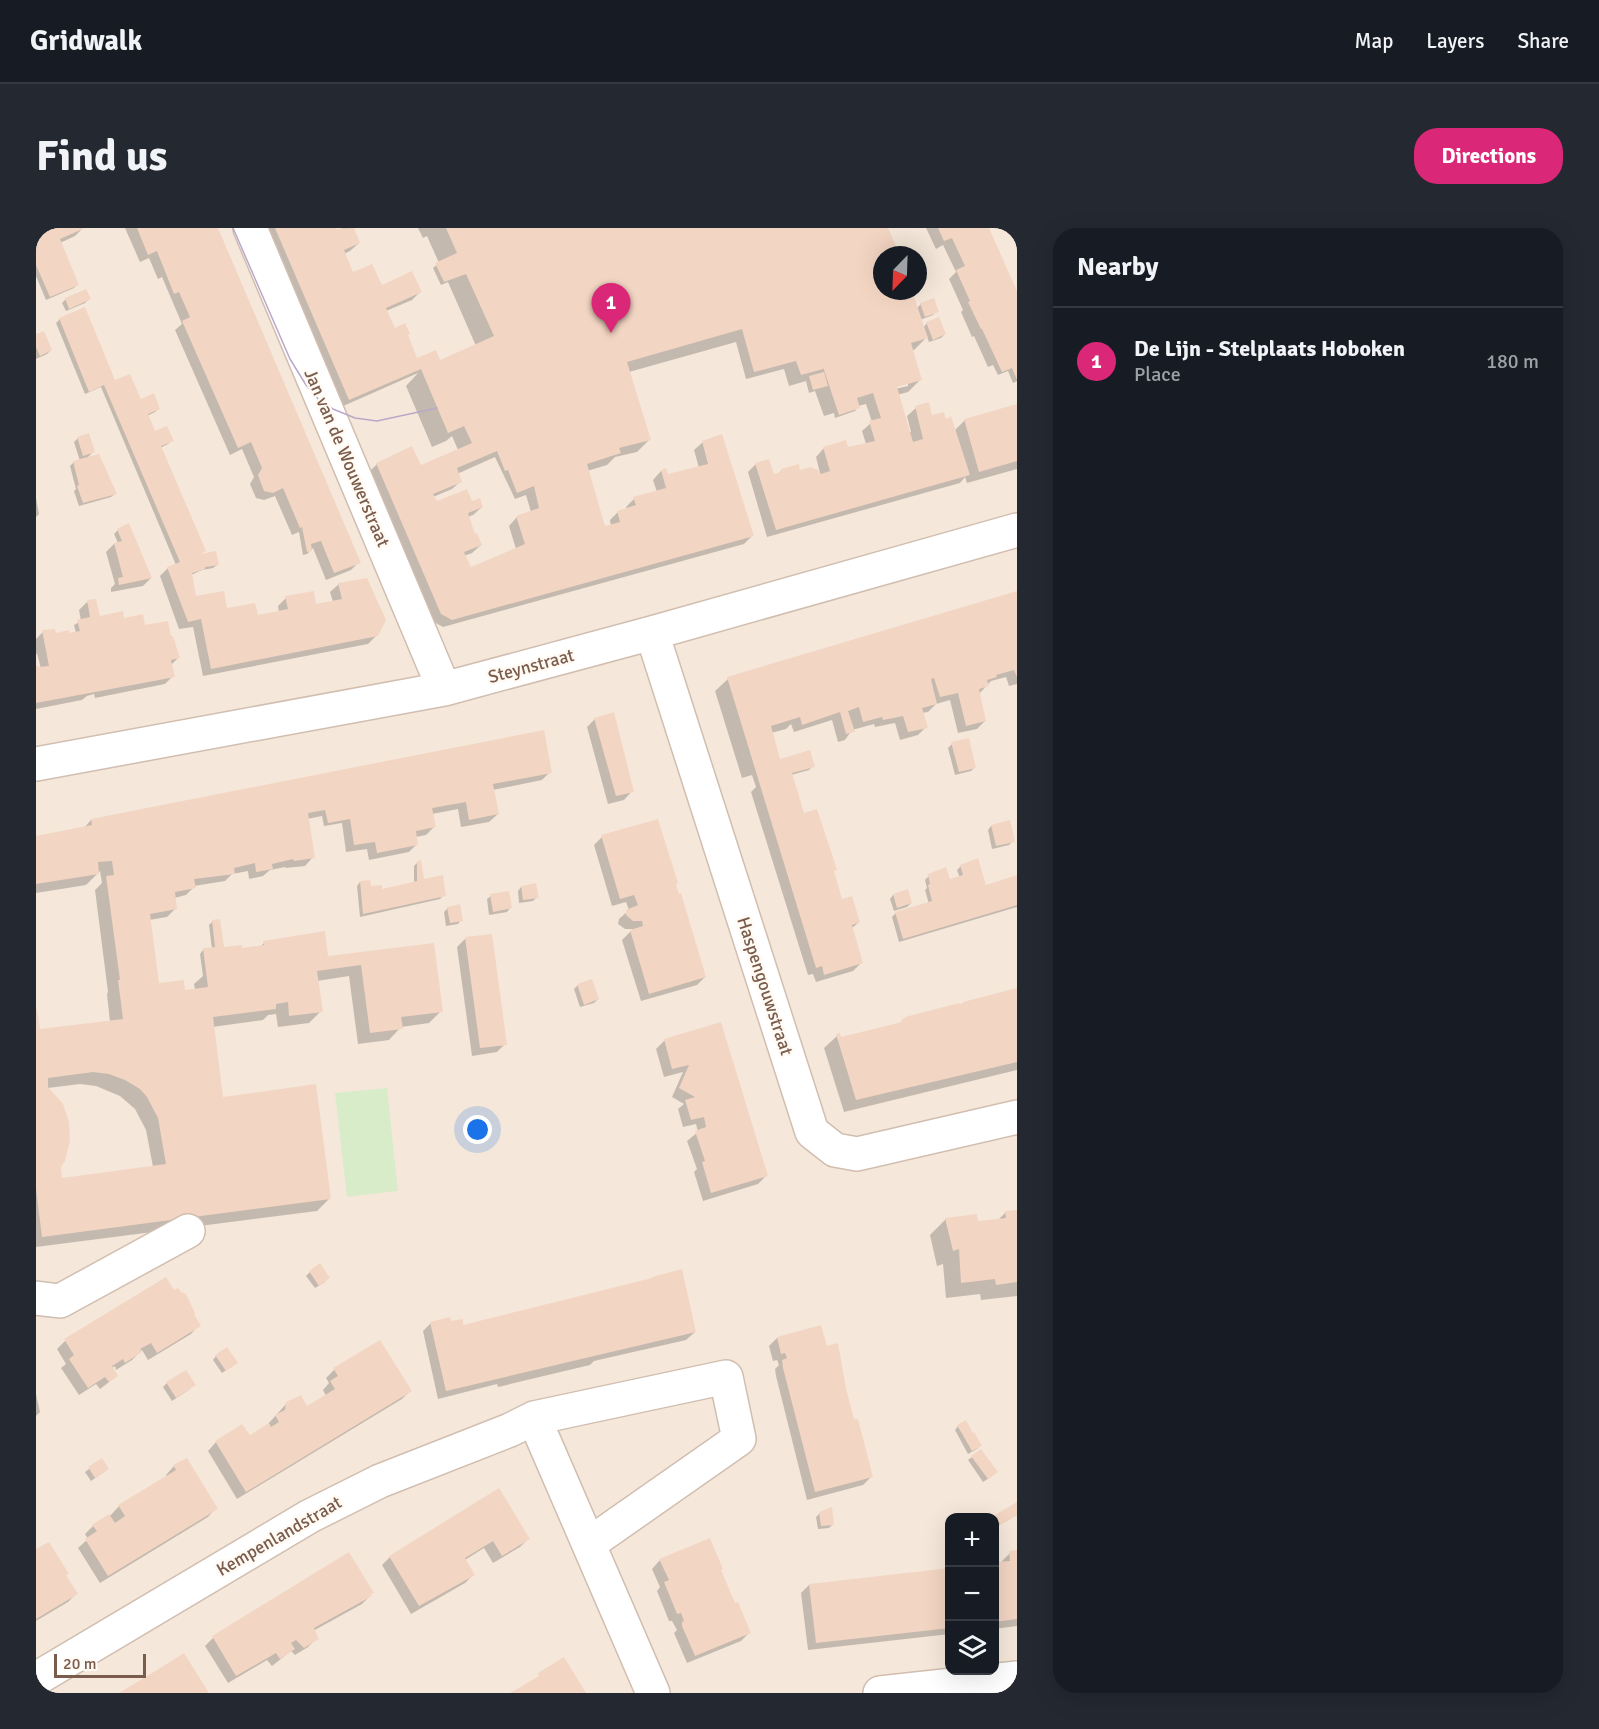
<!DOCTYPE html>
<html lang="en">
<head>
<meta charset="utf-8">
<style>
	body { margin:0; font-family:Signika,sans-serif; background:#242831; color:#f1f3f6 }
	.controls { position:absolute; right:18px; bottom:18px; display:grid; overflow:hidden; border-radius:12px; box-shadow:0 6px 24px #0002 }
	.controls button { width:54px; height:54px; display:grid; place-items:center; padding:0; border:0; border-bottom:2px solid #363941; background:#171b24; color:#f1f3f6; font:30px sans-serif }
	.compass { position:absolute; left:837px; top:18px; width:54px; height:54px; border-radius:50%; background:#171b24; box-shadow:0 6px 24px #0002; rotate:203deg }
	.scale { position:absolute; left:18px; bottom:15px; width:92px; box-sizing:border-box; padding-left:6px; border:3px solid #7a5c4d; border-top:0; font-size:16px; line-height:21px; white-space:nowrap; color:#7a5c4d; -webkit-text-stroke:4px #fffaf3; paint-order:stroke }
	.you { position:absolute; left:442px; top:902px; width:21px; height:21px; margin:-15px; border:4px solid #fff; border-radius:50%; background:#1a73e8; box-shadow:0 0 0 9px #1a73e833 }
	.badge { display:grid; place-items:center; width:39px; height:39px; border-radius:50%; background:#db2777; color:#fff; font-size:20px; font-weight:700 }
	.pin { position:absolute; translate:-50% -50px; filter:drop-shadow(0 2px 3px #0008) }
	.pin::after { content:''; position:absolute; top:32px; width:21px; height:18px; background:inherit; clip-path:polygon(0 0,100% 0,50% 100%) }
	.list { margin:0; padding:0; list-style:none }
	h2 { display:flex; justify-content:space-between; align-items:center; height:78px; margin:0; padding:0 24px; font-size:26px }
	h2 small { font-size:20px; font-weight:400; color:#9ea1a6 }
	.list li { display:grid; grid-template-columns:39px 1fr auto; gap:18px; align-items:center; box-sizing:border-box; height:108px; padding:0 24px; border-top:2px solid #363941 }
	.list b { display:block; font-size:22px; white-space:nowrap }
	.list p { margin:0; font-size:20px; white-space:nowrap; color:#9ea1a6 }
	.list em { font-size:20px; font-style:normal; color:#9ea1a6 }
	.icon { flex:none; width:33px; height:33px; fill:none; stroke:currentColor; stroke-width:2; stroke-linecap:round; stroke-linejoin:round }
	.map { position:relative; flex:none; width:981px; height:1465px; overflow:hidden; border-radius:24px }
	header { display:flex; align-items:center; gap:36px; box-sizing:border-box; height:84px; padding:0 30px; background:#171b24; border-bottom:2px solid #363941 }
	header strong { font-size:28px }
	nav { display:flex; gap:33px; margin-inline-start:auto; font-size:21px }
	.intro { display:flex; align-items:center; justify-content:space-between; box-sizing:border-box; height:144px; padding:0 36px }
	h1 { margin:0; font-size:42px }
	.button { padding:15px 27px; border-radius:24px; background:#db2777; color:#fff; font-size:21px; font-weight:700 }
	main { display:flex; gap:36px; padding:0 36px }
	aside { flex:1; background:#171b24; border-radius:24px; box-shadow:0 6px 24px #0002 }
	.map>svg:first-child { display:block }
</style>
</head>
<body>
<header>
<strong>Gridwalk</strong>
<nav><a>Map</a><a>Layers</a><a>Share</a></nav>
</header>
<div class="intro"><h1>Find us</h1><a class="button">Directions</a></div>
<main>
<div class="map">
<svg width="981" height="1465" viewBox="0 0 981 1465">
	<rect width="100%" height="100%" fill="#fdf6ec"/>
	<path fill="#f5e8da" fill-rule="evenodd" d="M0,0H981V1465H0ZM846,27H882V63H846ZM914,1290H958V1442H914Z"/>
	<path fill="#d8ecc9" d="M351,860L362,963L311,969L299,865Z"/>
	<path fill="#0003" fill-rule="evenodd" d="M0,0H47L39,8L24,15L42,56L38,60L10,72L0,48Z
		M89,0H180L323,334L315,342L290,352L277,320L271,326L267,327L263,304L256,307L239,268L228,272L220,270L214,256L218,249L206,221L194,227L139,102L146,96L126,49L122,51L113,30L104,34Z
		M229,0H298L299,3L307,0H317L323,15L314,23L308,26L317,46L345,59L384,64L376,72L350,83L359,102L371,108L381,132L397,137L440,118L412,54L405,57L397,40L403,35L391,8L387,10L382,0H850L862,27H846V63H874L880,81L885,76L901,83L897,87L884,92L887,100L891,95L909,106L905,110L893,114L891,109L878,122L875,123L884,152L872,164L861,167L873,204H875L871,188L880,180L895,189L909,193L918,203L929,192L981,178V241L931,255L929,249L924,255L731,309L712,244L720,236L737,248L741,247L746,242L763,244L774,240L784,245L780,229L788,220L810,221L830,216L826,203L836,194L830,176L822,178L819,183L799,190L798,185L788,188L779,163L773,165L770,153L753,158L748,141L710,151L700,114L593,144L613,212L601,224L579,229L571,237L551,243L568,300L575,298L574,292L582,284L591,281L590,279L598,271L621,264L617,252L625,243L631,248L663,240L658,222L667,214L716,308L708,316L407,399L398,394L329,248L341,236L385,239L422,222L416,208L410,213L396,219L370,158L382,145L305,179ZM872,155V158L859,161V158ZM459,229L479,271L490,267L495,284L481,289L473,298L480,321L434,341L428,328L436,325L445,317L438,308L432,289L437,287L446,279L435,275H400L397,269L416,261L425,253L421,246Z
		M890,0H952L981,66V153L977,155L972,143L962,147L957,137L952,139L938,108L936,109L925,84L927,82L913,51L920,44L907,17L900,21Z
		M30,71H53L49,75L30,83L26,75Z
		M24,91L78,154L104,173L122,181L119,184L111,188L118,205L136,212L132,216L124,220L168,322L163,327L181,337L177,340L166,342L155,347L159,370L190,382L221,389L243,384L242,378L250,370L279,377L297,374L294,364L303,356L341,407L332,416L167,448L157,399L143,401L124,348L132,340L140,337L65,159L49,166L20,95Z
		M0,108L15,122L11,126L0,131Z
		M42,210L57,224L50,231L79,266L75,269L43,278L38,263L40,261L34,238L38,234L44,233L38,214Z
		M0,270L3,286L0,289Z
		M82,302L115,350L107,358L75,364V360L79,356L70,324L78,316L82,315L78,306Z
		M981,364V456L973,458L970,449L955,453L943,466L949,493L941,501L922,505L914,472L900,476L892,484L886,485L890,499L882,507L864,512L859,495L839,499L838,496L816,502L809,512L802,514L796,492L758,504L755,496L750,501L735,505L738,534L777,538L773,542L755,547L767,587L797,644L805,673L823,694L815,701L826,734L817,743L780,754L777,746L772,747L715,564L720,559L716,547L706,550L679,463L692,451Z
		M51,374L63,389L87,392L134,409L142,430L135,437L137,448L129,456L59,470L58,466L51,468L46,472L0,481V439L5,441L1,425L0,427V411L7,404L19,407L40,405L38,397L45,393L43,382Z
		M559,491L596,563L588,572L572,576L551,499Z
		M916,516L939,539L935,543L919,547L912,520Z
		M514,544L506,552L457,562L462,586L453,594L425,599L422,581L396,586L398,599L390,607L380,609L381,616L373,624L333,632L331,621L310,624L306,595L288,598L286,588L271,591L277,629L269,638L250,640L249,639L234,642L227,648L213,651L212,643L196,646L189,653L158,658V659L150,667L138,670L139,681L131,689L113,692L122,758L148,764L159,762L158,756L167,748L164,726L167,722L176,721L173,697L177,693L187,721L205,722L224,719L228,715L291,730L397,716L405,783L393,795L365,799L353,812L322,816L313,748L281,753L285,783L273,795L242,799L240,786L232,787L227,792L176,799L186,870L293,971L281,983L0,1019V785L3,803L74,794L71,766L72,764L59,662L66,655L64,643L50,657L0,665V609L48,600L55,592ZM44,856L60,858L84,868L99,881L110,902L117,939L24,952L12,860Z
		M955,598L977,613L973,617L956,621L952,602Z
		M566,609L639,657L669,749L661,757L605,773L586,712L597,701H589L582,696L583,691L593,682L590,674L576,678L558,617Z
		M382,634L387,653L408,667L404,671L324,689L321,658L324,654L333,660L345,663L378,655V638Z
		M925,638L949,658L981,649V679L863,714L856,689L860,685L893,676L889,662L891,660L889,652L893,648L913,653L924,650L921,642Z
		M485,659L501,669L497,673L483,675L482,663Z
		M857,667L875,675L871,679L858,683L854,671Z
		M455,668L474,680L471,684L453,687L451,671Z
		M412,680L425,692L422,696L410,698L408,684Z
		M455,707L469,816L461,824L436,828L421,719L429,711Z
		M542,757L562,771L558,775L544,779L538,761Z
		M981,762V842L808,884L788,820L801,808L804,811L863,796L870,790Z
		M684,796L730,948L722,956L667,973L658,944L661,941L651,913L662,904L660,896L647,899L642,881L648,876L636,869L647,844L628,849L620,821L628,813Z
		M981,983V1068L945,1072L944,1066L910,1070L907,1036L901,1038L894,1007L910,991L941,995L962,992L970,984Z
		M274,1044L289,1054L279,1060L270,1048Z
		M414,1094L426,1098L659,1104L650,1112L558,1133L554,1137L462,1159L461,1156L402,1171L387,1103L395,1095Z
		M163,1097L155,1106L112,1132L106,1122L96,1132L80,1142L79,1138L76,1140L81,1148L64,1161L60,1156L43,1167L25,1140L30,1136L21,1121L29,1113Z
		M741,1110L808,1161L835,1249L827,1257L771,1272L740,1148L739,1141L743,1137L741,1132L737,1133L733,1118Z
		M343,1114L374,1163L366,1171L201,1271L172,1223L180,1214L206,1198L213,1210L232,1196L251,1175L270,1180L290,1168L287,1162L293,1155L290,1150L298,1142Z
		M180,1128L196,1138L186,1145L177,1132Z
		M131,1155L154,1161L136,1173L127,1159Z
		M0,1166L4,1184L0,1188Z
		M922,1198L944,1218L941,1221L932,1226L919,1202Z
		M936,1229L956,1248L947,1254L932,1232Z
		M65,1232L68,1244L55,1253L49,1244Z
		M138,1238L180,1280L172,1289L64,1355L42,1320L52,1311L49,1306L57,1298L75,1287L83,1278L131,1249L130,1247Z
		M462,1262L492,1311L484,1319L457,1335L448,1320L429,1332L437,1347L429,1355L375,1386L346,1337L354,1329Z
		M980,1276L981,1287L960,1299L958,1290Z
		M784,1285L797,1296L793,1300L782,1301L780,1289Z
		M0,1323L29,1348L40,1366L32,1374L0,1393Z
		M981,1324V1398L958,1401V1336H966V1333L974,1325Z
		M313,1326L334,1368L326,1376L277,1403L281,1410L272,1419L259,1427L255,1423L236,1438L231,1432L192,1455L169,1418L177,1410Z
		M624,1332L683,1343L713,1405L705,1413L651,1435L638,1405L641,1402L636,1393H633L621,1363L624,1359L616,1341Z
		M914,1341V1406L772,1422L765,1365L773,1357Z"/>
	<path fill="#f3d5c3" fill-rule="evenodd" d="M0,0H49L24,11L43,57L14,69L0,37Z
		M101,0H182L325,335L298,345L285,313L275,316L276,323L271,324L266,299L264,300L247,260L237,265L228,263L222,247L226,240L215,214L202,220L146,93L154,89L143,64L138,66L121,23L112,27Z
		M239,0H300V1L318,0L324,15L308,22L317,44L336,36L346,57L376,43L386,64L350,80L359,100L369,95L374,106L372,107L381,130L400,122L404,132L458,108L430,46L408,54L399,35L421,25L410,0H852L864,27H846V63H876L892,110L875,115L886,152L861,159L877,214L887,211L879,178L893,174L896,187L908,184L910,191L915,188L934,247L740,302L719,235L733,231L738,246L745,244V241L763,236L764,242L774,239L782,242L785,246L794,243L787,219L810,212L812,219L839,213L833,193L845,190L837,165L821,170L824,180L803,187L787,139V141L765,147L760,133L718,144L706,101L591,134L615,212L583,220L585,225L551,236L569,298L584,294L581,283L600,277L597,269L630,260L625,242L630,240L632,246L672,236L666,213L686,206L718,308L416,392L405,386L340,235L376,218L385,237L436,215L428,198L412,205L385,141L313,172ZM461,223L469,243L472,242L481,265L498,258L503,280L480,288L489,316L435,339L428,324L446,317L441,305L439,306L432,285L447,279L444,270L436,273L431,261L401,273L397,266L426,254L421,240Z
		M902,0H953L981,63V152L976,140L966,144L946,101H945L932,74L934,73L920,42L929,38L916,10L908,13Z
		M50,61L55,71L33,81L29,70Z
		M898,70L903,84L889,89L884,75Z
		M49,79L79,152L94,146L105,171L118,165L124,181L112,186L119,203L131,198L138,213L125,218L170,323L164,326L180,323L183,337L169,339V341L156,345L160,368L188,363L191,380L219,375L222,387L252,381L249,368L278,363L280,376L306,371L302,355L331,350L350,392L342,408L175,441L165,391L152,394L131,339L144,334L68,157L53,164L23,90Z
		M903,89L910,106L897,112L890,94Z
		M8,103L16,122L4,128L0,119V106Z
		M788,144L792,158L777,162L773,148Z
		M981,176V233L943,244L928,191Z
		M53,205L59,224L47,228L41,209Z
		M63,226L81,266L47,275L41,258L43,257L37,233Z
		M93,295L116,350L83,357L82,350L87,349L78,315L86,313L81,301Z
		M981,363V449L978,442L960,447L961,449L951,452L953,458L943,461L950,493L930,498L922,465L904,469L898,450L895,451L901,476L886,480L892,500L872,504L867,488L847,492L846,489L827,494L823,479L812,483L819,504L810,506L804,484L766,497L764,489L735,498L744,531L774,522L779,539L756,545L768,585L781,581L801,642L798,643L806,671L816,668L824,694L816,697L827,735L788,747L786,738L780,740L691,449Z
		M60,371L64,388L87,383L88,390L107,386L109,397L132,393L135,408H137L144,430L135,432L139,449L0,475V437L3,439L13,438L6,402L19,401L20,405L33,402V405L44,403L41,392L54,389L51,372Z
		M578,484L598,564L580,568L558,490Z
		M508,502L516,545L457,556L463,586L433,592L430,574L396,580L400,599L380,603L382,617L341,625L339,614L318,617L314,591L292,595L289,582L272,585L279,630L258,633L257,631L236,636L237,641L220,644L219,635L198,640L199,646L158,651L160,660L139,664L141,681L114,686L123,755L148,752L149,762L172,759L167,720L179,719L176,692L184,691L188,719L206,717V720L228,717L227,713L289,703L292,728L398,715L407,784L365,789L367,801L334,805L325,737L281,743L287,784L253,788L252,774L240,776V781L177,789L187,869L280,856L295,971L6,1009L0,961V781H1L4,801L87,791L82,752H84L70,648L78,647L76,633L62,634L63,646L0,656V608L56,597L55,591ZM57,844L73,846L89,852L104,861L111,869L122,890L130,936L26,950L25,939L29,933L34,913L33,894L27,876L12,859V850Z
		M933,510L940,540L923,544L915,514Z
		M622,591L642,655L640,656L643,666L645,665L670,749L613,766L594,702L607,698L606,693H597L590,687V682L602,677L598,667L584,671L565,607Z
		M974,592L979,614L960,618L955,597Z
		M942,630L950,657L981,647V677L867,711L859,684L896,673L892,657L894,656L892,646L910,639L914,651L927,647L924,637Z
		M385,632L388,651L407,647L410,668L327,686L324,653L334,652L335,658L346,657V661L381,653V633Z
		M500,655L503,670L487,672L485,658Z
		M872,661L876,675L861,680L857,666Z
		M473,663L476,680L457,684L454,666Z
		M424,676L427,693L414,695L411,679Z
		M456,706L471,817L444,820L429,709Z
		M556,751L563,771L548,777L541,756Z
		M981,760V834L820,872L800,806L804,805L805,809L866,794V791L869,790V789L923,775L924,776L928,775L927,774Z
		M685,794L732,948L675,965L666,934L669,933L659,903L670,899L668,889L655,892L649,872L659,869L643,860L653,837L636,841L628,811Z
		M981,982V1054L960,1057L959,1051L925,1055L923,1021L917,1023L909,990L941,986L942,993L970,990L969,983Z
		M284,1035L294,1050L283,1058L273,1043Z
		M646,1041L660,1104L410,1163L394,1094L414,1089L415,1093L427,1091V1097L616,1050V1049Z
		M130,1049L138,1062L142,1060L145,1064L150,1066L159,1085L158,1086L165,1098L121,1125L115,1115L104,1121L106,1124L89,1135L87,1131L76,1138L82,1148L73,1154L69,1149L52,1160L33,1131L38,1127L28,1111Z
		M785,1097L791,1118L802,1115L810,1160L818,1191H822L837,1249L779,1264L747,1140L746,1132L751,1130L749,1125L745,1126L741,1109Z
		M344,1112L376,1163L210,1264L179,1213L206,1196L214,1207L233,1195L235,1199L243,1194L239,1187L249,1182L250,1174L265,1167L271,1178L299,1161L294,1153L302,1148L297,1140Z
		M191,1119L202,1135L190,1143L179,1127Z
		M150,1142L160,1157L140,1170L130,1154Z
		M930,1192L937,1205L938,1204L946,1218L936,1223L921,1197Z
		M945,1221L962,1244L952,1251L935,1228Z
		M66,1230L73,1241L59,1250L52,1239Z
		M151,1230L182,1281L72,1348L49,1311L61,1303L56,1297L73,1286L79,1295L89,1288L82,1277L140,1242L137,1237Z
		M463,1260L494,1311L466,1328L457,1313L429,1330L439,1347L383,1378L353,1328Z
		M981,1274V1287L964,1297L959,1287Z
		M796,1279L798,1297L785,1298L783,1284Z
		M674,1310L687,1341L685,1342L699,1375L702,1374L715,1405L659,1428L646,1398V1394L648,1393L645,1385L641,1386L628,1354L633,1352L623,1331Z
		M13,1314L33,1346L30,1347L42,1366L0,1391V1321Z
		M981,1322V1391L958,1394V1334L974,1333L973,1323Z
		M313,1324L338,1365L335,1366L336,1368L278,1400L283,1411L268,1420L260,1412L255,1415L259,1421L244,1431L240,1425L200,1448L176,1408Z
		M914,1340V1400L780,1415L773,1356Z
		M148,1425L173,1465H83L121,1442Z
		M528,1429L550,1465H474L503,1448L502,1445Z"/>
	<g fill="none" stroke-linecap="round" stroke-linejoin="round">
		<g stroke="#d1beb0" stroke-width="36">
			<path id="minor" d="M214,0L408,461
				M616,405L776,904L799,922L821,926L981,889
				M0,536L408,461L616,405L981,302
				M0,1070L24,1073L152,1003
				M553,1316L703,1211L690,1149L498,1190L617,1465
				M0,1451L274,1288L344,1253L474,1202L498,1190
				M844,1465L981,1450"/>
		</g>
		<use href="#minor" stroke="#fff" stroke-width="33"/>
		<path stroke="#b9a8c9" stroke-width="1.5" d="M197,0L254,131L270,157L283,172L297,181L319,190L341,193L401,180"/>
	</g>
	<g text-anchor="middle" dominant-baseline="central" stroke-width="5" stroke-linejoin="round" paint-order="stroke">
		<g font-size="18" fill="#7a5c4d" stroke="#fffaf3">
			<text transform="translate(311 230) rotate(67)">Jan van de Wouwerstraat</text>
			<text transform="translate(495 438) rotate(-15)">Steynstraat</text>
			<text transform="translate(729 758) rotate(72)">Haspengouwstraat</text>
			<text transform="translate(243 1308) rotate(-30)">Kempenlandstraat</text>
		</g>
	</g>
</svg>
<div class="controls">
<button>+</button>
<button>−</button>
<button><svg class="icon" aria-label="layers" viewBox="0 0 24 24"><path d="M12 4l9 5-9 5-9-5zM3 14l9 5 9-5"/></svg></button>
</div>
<svg class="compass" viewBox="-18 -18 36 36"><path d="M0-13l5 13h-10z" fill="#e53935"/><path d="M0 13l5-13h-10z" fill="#9ea1a6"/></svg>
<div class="scale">20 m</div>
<div class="you"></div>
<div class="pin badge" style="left:575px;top:105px">1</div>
</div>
<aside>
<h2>Nearby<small></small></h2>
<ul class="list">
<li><span class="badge">1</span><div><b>De Lijn - Stelplaats Hoboken</b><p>Place</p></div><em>180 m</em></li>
</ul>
</aside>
</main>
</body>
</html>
